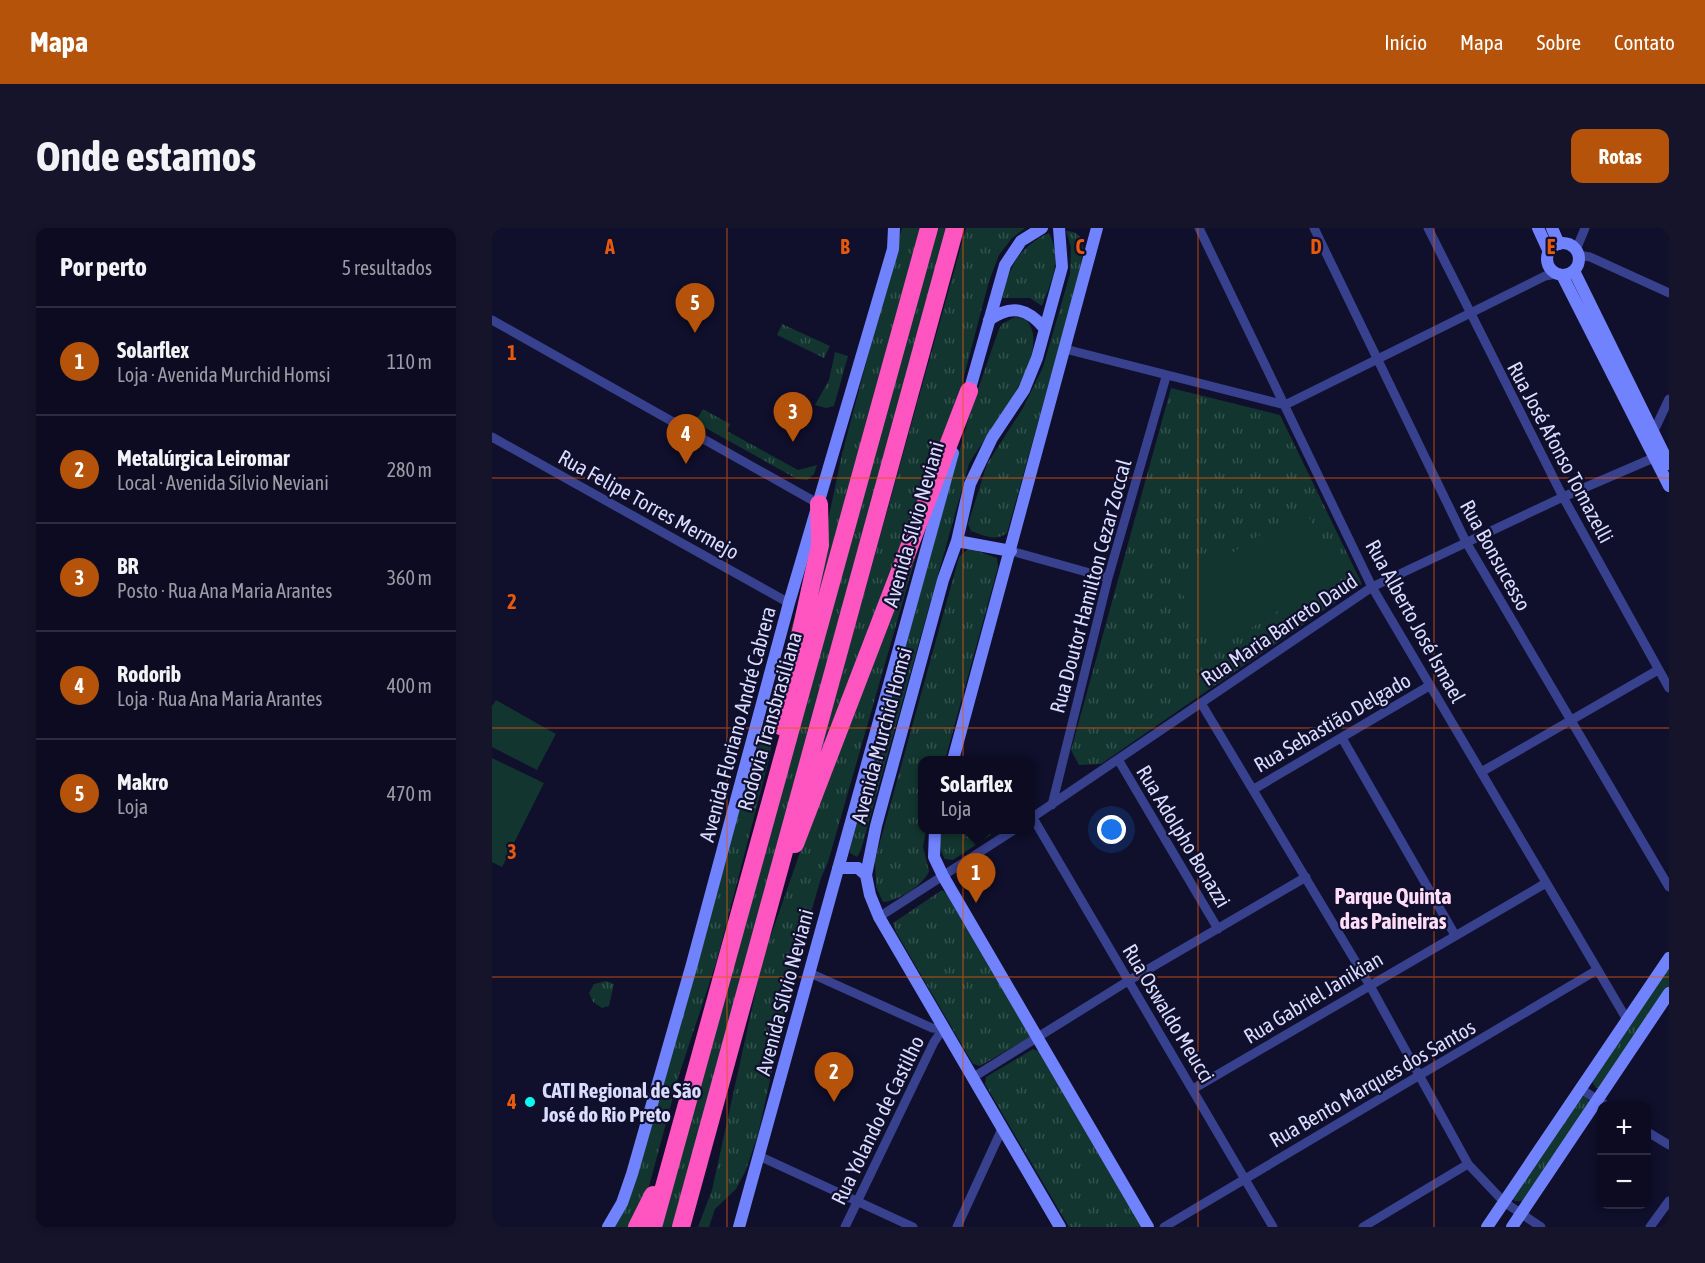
<!DOCTYPE html>
<html lang="pt">
<head>
<meta charset="utf-8">
<style>
	body { margin:0; font-family:"Asap Condensed",sans-serif; background:#15142a; color:#f1f3f6 }
	.controls { position:absolute; right:18px; bottom:18px; display:grid; overflow:hidden; border-radius:12px; box-shadow:0 3px 9px #0003 }
	.controls button { width:54px; height:54px; display:grid; place-items:center; padding:0; border:0; border-bottom:2px solid #2c2b3f; background:#0c0b21; color:#f1f3f6; font:30px sans-serif }
	.you { position:absolute; left:620px; top:602px; width:21px; height:21px; margin:-15px; border:4px solid #fff; border-radius:50%; background:#1a73e8; box-shadow:0 0 0 9px #1a73e833 }
	.badge { display:grid; place-items:center; width:39px; height:39px; border-radius:50%; background:#b45309; color:#fff; font-size:20px; font-weight:700 }
	.pin { position:absolute; translate:-50% -50px; filter:drop-shadow(0 2px 3px #0008) }
	.pin::after { content:''; position:absolute; top:32px; width:21px; height:18px; background:inherit; clip-path:polygon(0 0,100% 0,50% 100%) }
	.popup { position:absolute; left:426px; top:528px; width:117px; height:78px; box-sizing:border-box; display:grid; place-content:center; border-radius:12px; background:#0c0b21; filter:drop-shadow(0 2px 4px #0005); font-size:20px; white-space:nowrap; color:#9a9ba5 }
	.popup b { font-size:22px; color:#f1f3f6 }
	.popup::after { content:''; position:absolute; left:50%; top:100%; margin-left:-12px; border:12px solid transparent; border-top-color:#0c0b21 }
	.list { margin:0; padding:0; list-style:none }
	h2 { display:flex; justify-content:space-between; align-items:center; height:78px; margin:0; padding:0 24px; font-size:26px }
	h2 small { font-size:20px; font-weight:400; color:#9a9ba5 }
	.list li { display:grid; grid-template-columns:39px 1fr auto; gap:18px; align-items:center; box-sizing:border-box; height:108px; padding:0 24px; border-top:2px solid #2c2b3f }
	.list b { display:block; font-size:22px; white-space:nowrap }
	.list p { margin:0; font-size:20px; white-space:nowrap; color:#9a9ba5 }
	.list em { font-size:20px; font-style:normal; color:#9a9ba5 }
	.map { position:relative; flex:none; width:1177px; height:999px; overflow:hidden; border-radius:12px }
	header { display:flex; align-items:center; gap:36px; box-sizing:border-box; height:84px; padding:0 30px; background:#b45309; color:#fff }
	header strong { font-size:28px }
	nav { display:flex; gap:33px; margin-inline-start:auto; font-size:21px }
	.intro { display:flex; align-items:center; justify-content:space-between; box-sizing:border-box; height:144px; padding:0 36px }
	h1 { margin:0; font-size:42px }
	.button { padding:15px 27px; border-radius:12px; background:#b45309; color:#fff; font-size:21px; font-weight:700 }
	main { display:flex; gap:36px; padding:0 36px }
	aside { flex:1; background:#0c0b21; border-radius:12px; box-shadow:0 3px 9px #0003 }
	.map>svg:first-child { display:block }
</style>
</head>
<body>
<header>
<strong>Mapa</strong>
<nav><a>Início</a><a>Mapa</a><a>Sobre</a><a>Contato</a></nav>
</header>
<div class="intro"><h1>Onde estamos</h1><a class="button">Rotas</a></div>
<main>
<aside>
<h2>Por perto<small>5 resultados</small></h2>
<ul class="list">
<li><span class="badge">1</span><div><b>Solarflex</b><p>Loja · Avenida Murchid Homsi</p></div><em>110 m</em></li>
<li><span class="badge">2</span><div><b>Metalúrgica Leiromar</b><p>Local · Avenida Sílvio Neviani</p></div><em>280 m</em></li>
<li><span class="badge">3</span><div><b>BR</b><p>Posto · Rua Ana Maria Arantes</p></div><em>360 m</em></li>
<li><span class="badge">4</span><div><b>Rodorib</b><p>Loja · Rua Ana Maria Arantes</p></div><em>400 m</em></li>
<li><span class="badge">5</span><div><b>Makro</b><p>Loja</p></div><em>470 m</em></li>
</ul>
</aside>
<div class="map">
<svg width="1177" height="999" viewBox="0 0 1177 999">
	<defs>
		<pattern id="grass-tufts" width="24" height="20" patternUnits="userSpaceOnUse" patternTransform="scale(1.5)"><rect width="24" height="20" fill="#12362f"/><path d="M3 7l-1-3M5 7V3M7 7l1-3M15 17l-1-3M17 17v-4M19 17l1-3" fill="none" stroke="#34524e"/></pattern>
	</defs>
	<rect width="100%" height="100%" fill="#100f2c"/>
	<path fill="url(#grass-tufts)" d="M410,0H428L309,431L307,430L350,226Z
		M445,0H455L183,999H168Z
		M474,0H533L520,10L507,27L497,53L461,190L323,542Z
		M574,3C601,4 588,33 586,50L515,305C504,314 491,307 479,303L476,296L495,236L531,180L551,139L578,46L579,19Z
		M557,5C571,31 559,53 550,78L538,70H511C516,39 528,18 557,5Z
		M523,89L533,91C566,121 493,207 477,236L369,622L365,629L358,625V620L479,181L507,101L510,96Z
		M290,96L338,118L332,130L285,107Z
		M343,124L356,128L342,178L334,180L323,177L337,152Z
		M679,160L788,187L870,356L609,536L587,537L579,522Z
		M211,181L238,196L235,203L306,242L325,237L322,246L315,252L305,251L203,194Z
		M428,314L336,634L329,650L304,737L266,906L254,942L244,961L223,981L217,999H206L220,962L271,730L319,593Z
		M477,320L505,330L506,339L453,532H430V602H434L431,619L437,643C432,657 406,673 391,674L384,659L383,632L467,329Z
		M320,329L276,535L225,732L187,847L156,962L139,999H121L223,665Z
		M450,602H506L461,632L453,631C446,620 447,613 450,602Z
		M450,662L454,665L537,802L538,809L488,838L481,836L404,704L401,695Z
		M1177,740V760L1107,860H1104L1100,854Z
		M114,753L122,756L117,778L110,780L101,774L97,765L102,756Z
		M541,821L549,824L652,999H577L493,856L494,849Z
		M1094,868L1098,875L1031,973H1023L1020,970L1090,869Z"/>
	<path fill="#12362f" d="M811,280L850,343L725,421L686,359Z
		M4,472L64,506L45,542L0,519V478Z
		M0,530L52,555L10,639L0,634Z"/>
	<g fill="none" stroke-linecap="round" stroke-linejoin="round">
		<path stroke="#37418e" stroke-width="9" d="M707,0L880,359L1134,790
			M822,0L974,314L1177,659
			M936,0L1071,269L1177,460
			M1084,22L1093,0
			M1086,27L1098,29L1177,65
			M0,92L327,276
			M573,121L793,177L1053,48L1064,46
			M1160,207L1177,171
			M0,209L297,375
			M519,323L616,350
			M709,475L877,756L976,936L1012,974L1049,999
			M850,510L963,707
			M627,533L726,701
			M991,543L1166,442
			M762,561L937,458
			M560,577L616,350L674,149
			M541,590L781,999
			M538,591L880,359L1071,269L1166,228
			M387,689L522,602
			M318,745L440,800L451,801L442,814L353,999
			M480,850L636,753L814,649
			M701,861L1054,655
			M1089,861L1115,878
			M1154,903L1177,917
			M267,928L421,999
			M465,999L510,901
			M672,999L1105,742
			M871,999L976,936
			M1158,999L1177,973"/>
		<path stroke="#7182ff" stroke-width="12" d="M567,0L570,39L545,130L532,162L500,210L478,256L465,313L451,352L384,598L374,647L378,667L387,689L568,999
			M1046,0L1057,24
			M1060,0L1067,16
			M1055 31a16 16 0 1 1 32 0a16 16 0 1 1-32 0Z
			M1082,43L1177,236
			M1070,47L1177,258
			M497,92C519,76 536,80 553,101
			M475,171L513,37L529,13L550,0
			M465,313L519,323
			M461,532L605,0
			M443,602L442,629L451,648L656,999
			M346,640H366L374,647
			M116,999L130,975L140,946L200,736L297,375L401,21L402,0
			M247,999L461,225
			M995,999L1177,730
			M1020,999L1177,765"/>
		<path stroke="#ff55c0" stroke-width="18" d="M288,498L328,317L327,276
			M303,616L477,163
			M145,999L161,967
			M161,999L437,0
			M189,999L463,0"/>
	</g>
	<path fill="none" stroke="#e8590c" stroke-width="1.5" stroke-opacity="0.55" d="M235,0V999M471,0V999M706,0V999M942,0V999M0,250H1177M0,500H1177M0,749H1177"/>
	<circle fill="#06fff2" stroke="#100f2c" stroke-width="2" cx="38" cy="874" r="6"/>
	<g text-anchor="middle" dominant-baseline="central" stroke-width="4.5" stroke-linejoin="round" paint-order="stroke">
		<g font-size="21" fill="#dadbff" stroke="#100f2c">
			<text transform="translate(1069 224) rotate(62)">Rua José Afonso Tomazelli</text>
			<text transform="translate(157 276) rotate(29)">Rua Felipe Torres Mermejo</text>
			<text transform="translate(421 296) rotate(-74)">Avenida Sílvio Neviani</text>
			<text transform="translate(1004 327) rotate(61)">Rua Bonsucesso</text>
			<text transform="translate(598 358) rotate(-75)">Rua Doutor Hamilton Cezar Zoccal</text>
			<text transform="translate(924 393) rotate(61)">Rua Alberto José Ismael</text>
			<text transform="translate(787 401) rotate(-34)">Rua Maria Barreto Daud</text>
			<text transform="translate(277 493) rotate(-74)">Rodovia Transbrasiliana</text>
			<text transform="translate(840 494) rotate(-30)">Rua Sebastião Delgado</text>
			<text transform="translate(245 496) rotate(-75)">Avenida Floriano André Cabrera</text>
			<text transform="translate(389 507) rotate(-75)">Avenida Murchid Homsi</text>
			<text transform="translate(692 608) rotate(59)">Rua Adolpho Bonazzi</text>
			<text transform="translate(292 764) rotate(-75)">Avenida Sílvio Neviani</text>
			<text transform="translate(821 769) rotate(-31)">Rua Gabriel Janikian</text>
			<text transform="translate(677 785) rotate(59)">Rua Oswaldo Meucci</text>
			<text transform="translate(880 855) rotate(-30)">Rua Bento Marques dos Santos</text>
			<text transform="translate(385 892) rotate(-64)">Rua Yolando de Castilho</text>
		</g>
		<g font-size="21" font-weight="bold" fill="#dadbff" stroke="#100f2c" text-anchor="start">
			<text x="50" y="862">CATI Regional de São<tspan x="50" dy="24">José do Rio Preto</tspan></text>
		</g>
		<g font-size="22" font-weight="bold" fill="#ffdcf7" stroke="#100f2c">
			<text x="901" y="668">Parque Quinta<tspan x="901" dy="25">das Paineiras</tspan></text>
		</g>
	</g>
	<g font-size="20" text-anchor="middle" font-weight="bold" fill="#e8590c" stroke="#100f2c" stroke-width="4.5" stroke-linejoin="round" paint-order="stroke">
		<text x="118" y="26">A</text>
		<text x="353" y="26">B</text>
		<text x="588" y="26">C</text>
		<text x="824" y="26">D</text>
		<text x="1059" y="26">E</text>
		<text x="20" y="132">1</text>
		<text x="20" y="381">2</text>
		<text x="20" y="631">3</text>
		<text x="20" y="881">4</text>
	</g>
</svg>
<div class="controls">
<button>+</button>
<button>−</button>
</div>
<div class="you"></div>
<div class="pin badge" style="left:484px;top:675px">1</div>
<div class="popup"><b>Solarflex</b>Loja</div>
<div class="pin badge" style="left:342px;top:874px">2</div>
<div class="pin badge" style="left:301px;top:214px">3</div>
<div class="pin badge" style="left:194px;top:236px">4</div>
<div class="pin badge" style="left:203px;top:105px">5</div>
</div>
</main>
</body>
</html>
